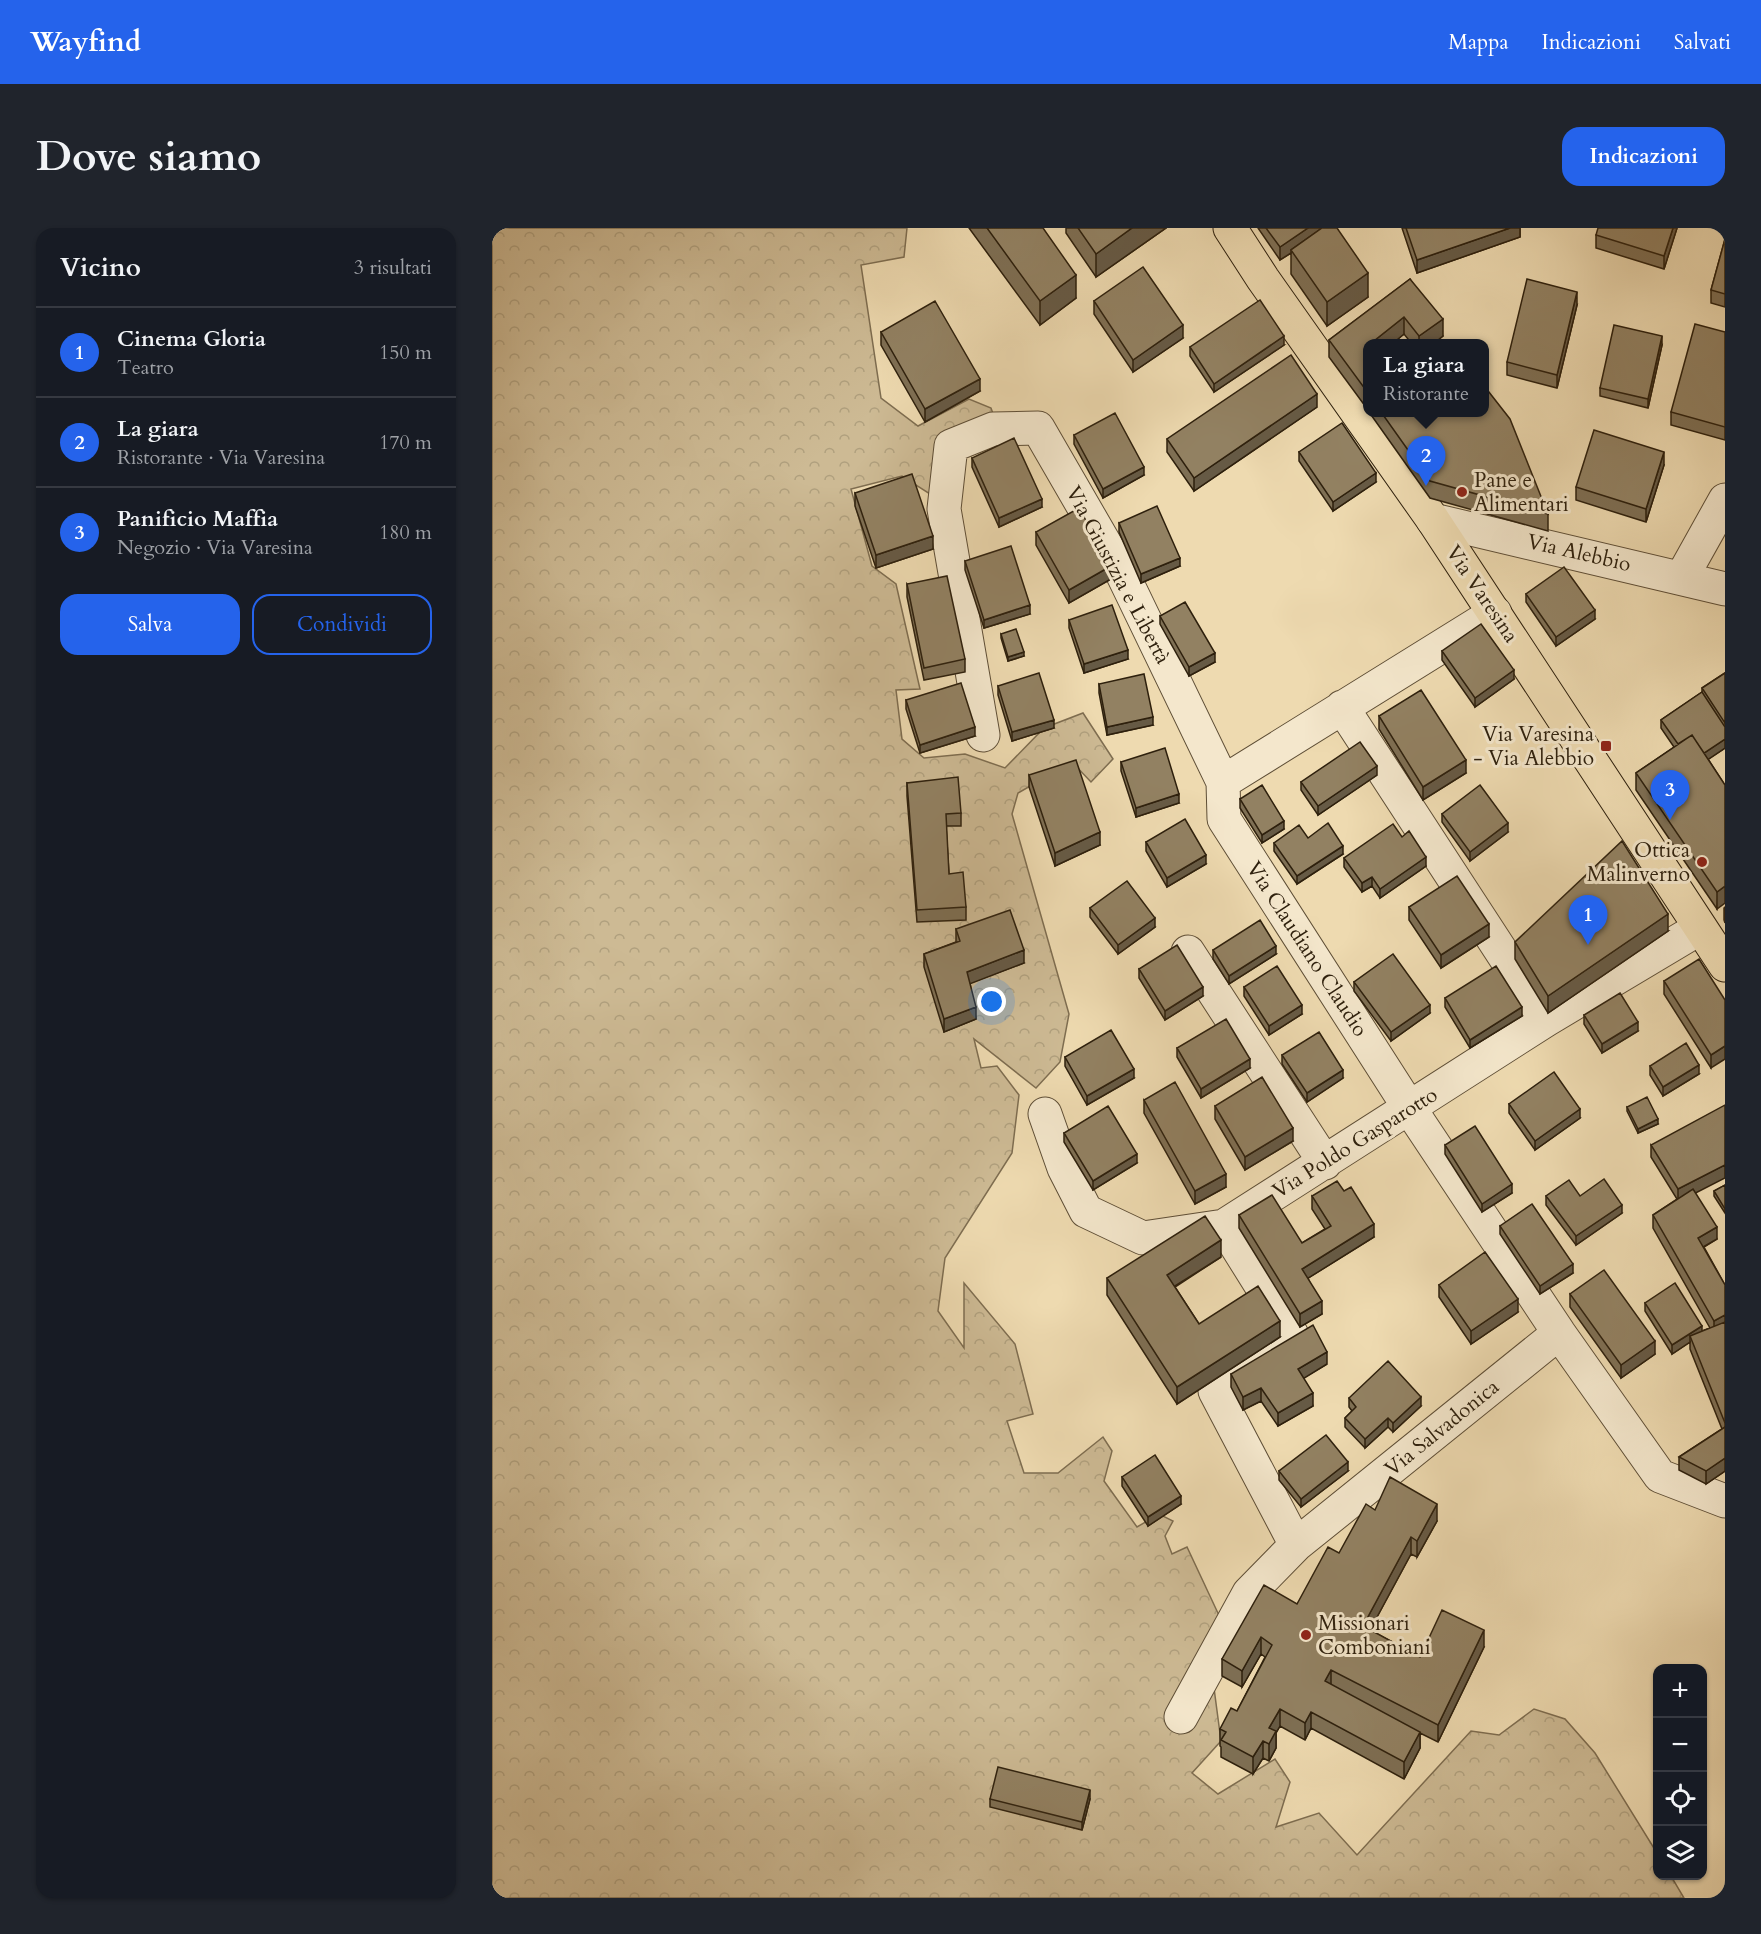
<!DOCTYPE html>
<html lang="it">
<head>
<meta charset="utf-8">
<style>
	body { margin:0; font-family:Cardo,serif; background:#20242c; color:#f1f3f6 }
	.controls { position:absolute; right:18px; bottom:18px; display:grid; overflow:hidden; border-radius:12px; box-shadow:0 2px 4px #0004 }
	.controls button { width:54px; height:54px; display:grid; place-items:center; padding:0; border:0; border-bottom:2px solid #363941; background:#171b24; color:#f1f3f6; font:30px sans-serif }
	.you { position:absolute; left:500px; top:774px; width:21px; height:21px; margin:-15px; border:4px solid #fff; border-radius:50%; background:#1a73e8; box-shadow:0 0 0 9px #1a73e833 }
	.badge { display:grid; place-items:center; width:39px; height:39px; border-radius:50%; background:#2563eb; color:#fff; font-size:20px; font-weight:700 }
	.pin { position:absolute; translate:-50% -50px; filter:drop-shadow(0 2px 3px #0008) }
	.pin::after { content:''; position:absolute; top:32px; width:21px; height:18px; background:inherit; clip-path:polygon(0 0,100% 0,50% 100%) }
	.popup { position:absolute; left:871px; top:111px; width:126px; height:78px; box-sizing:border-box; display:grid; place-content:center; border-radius:12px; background:#171b24; filter:drop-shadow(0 2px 4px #0005); font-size:20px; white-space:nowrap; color:#9ea1a6 }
	.popup b { font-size:22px; color:#f1f3f6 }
	.popup::after { content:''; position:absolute; left:50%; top:100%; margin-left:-12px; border:12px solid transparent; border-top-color:#171b24 }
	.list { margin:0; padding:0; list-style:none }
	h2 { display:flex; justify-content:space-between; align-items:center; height:78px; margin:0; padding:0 24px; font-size:26px }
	h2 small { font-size:20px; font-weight:400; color:#9ea1a6 }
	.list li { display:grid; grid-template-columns:39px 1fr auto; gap:18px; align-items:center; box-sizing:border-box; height:90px; padding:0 24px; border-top:2px solid #363941 }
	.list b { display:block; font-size:22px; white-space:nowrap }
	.list p { margin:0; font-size:20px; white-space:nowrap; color:#9ea1a6 }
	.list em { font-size:20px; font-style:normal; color:#9ea1a6 }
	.actions { display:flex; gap:12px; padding:18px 24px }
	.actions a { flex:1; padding:14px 0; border:2px solid #2563eb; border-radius:18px; text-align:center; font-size:21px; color:#2563eb }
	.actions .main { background:#2563eb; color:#fff }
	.icon { flex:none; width:33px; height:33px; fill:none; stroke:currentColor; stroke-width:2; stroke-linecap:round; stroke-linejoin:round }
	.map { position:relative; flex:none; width:1233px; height:1670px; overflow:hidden; border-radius:18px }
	header { display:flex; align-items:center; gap:36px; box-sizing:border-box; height:84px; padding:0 30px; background:#2563eb; color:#fff }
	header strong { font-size:28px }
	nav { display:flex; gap:33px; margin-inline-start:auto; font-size:21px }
	.intro { display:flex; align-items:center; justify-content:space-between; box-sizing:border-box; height:144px; padding:0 36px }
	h1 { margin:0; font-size:42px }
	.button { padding:15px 27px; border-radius:18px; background:#2563eb; color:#fff; font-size:21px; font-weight:700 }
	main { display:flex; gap:36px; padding:0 36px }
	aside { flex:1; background:#171b24; border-radius:18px; box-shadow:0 2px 4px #0004 }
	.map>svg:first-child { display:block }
</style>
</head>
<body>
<header>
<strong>Wayfind</strong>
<nav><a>Mappa</a><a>Indicazioni</a><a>Salvati</a></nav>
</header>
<div class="intro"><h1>Dove siamo</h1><a class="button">Indicazioni</a></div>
<main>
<aside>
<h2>Vicino<small>3 risultati</small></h2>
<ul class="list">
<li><span class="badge">1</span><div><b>Cinema Gloria</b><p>Teatro</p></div><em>150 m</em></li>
<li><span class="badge">2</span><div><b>La giara</b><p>Ristorante · Via Varesina</p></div><em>170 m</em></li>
<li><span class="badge">3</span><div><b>Panificio Maffia</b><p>Negozio · Via Varesina</p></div><em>180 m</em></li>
</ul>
<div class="actions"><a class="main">Salva</a><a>Condividi</a></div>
</aside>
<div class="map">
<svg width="1233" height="1670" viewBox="0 0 1233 1670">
	<defs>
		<pattern id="forest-crowns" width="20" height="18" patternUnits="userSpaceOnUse" patternTransform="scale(1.5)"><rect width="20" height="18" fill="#cdba94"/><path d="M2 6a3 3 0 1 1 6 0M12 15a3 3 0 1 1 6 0" fill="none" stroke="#b0a07e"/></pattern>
	</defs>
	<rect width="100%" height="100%" fill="#eedab0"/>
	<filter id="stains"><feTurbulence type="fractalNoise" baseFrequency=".00333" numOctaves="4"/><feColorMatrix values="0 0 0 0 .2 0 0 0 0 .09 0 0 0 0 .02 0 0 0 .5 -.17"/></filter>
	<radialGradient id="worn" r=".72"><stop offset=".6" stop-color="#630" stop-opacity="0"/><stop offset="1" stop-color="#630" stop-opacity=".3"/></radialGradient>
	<path fill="url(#forest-crowns)" stroke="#7e6d50" stroke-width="1.5" d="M0,0H415L412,29L369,37L389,170L426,198L477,171L499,180L505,197L464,223L441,268L410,248L359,261L380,338L404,356L428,461L404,462L410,511L432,530L473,526L513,540L552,500L591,485L621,531L599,554L580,534L526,565L520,586L577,786L568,834L544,860L482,811L489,840L505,838L527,867L520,925L453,1030L446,1083L472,1120V1055L523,1116L541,1186L515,1193L532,1245H566L611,1209L620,1223L612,1253L645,1299L667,1286L681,1293L673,1308L680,1326L695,1319L732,1398L722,1460L729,1513L700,1545L726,1566L783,1531L798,1554L784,1599L827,1585L865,1627L979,1503L1007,1507L1042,1481L1073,1491L1103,1525L1165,1625L1166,1648H1179L1192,1670H0Z"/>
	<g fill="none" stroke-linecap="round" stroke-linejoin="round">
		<g stroke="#5e4e36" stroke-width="35">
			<path id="minor" d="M941,292L1233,361
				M1190,349L1233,272
				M850,479L1054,792
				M491,507L452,281L459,218L501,201L546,200L631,347L731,554L732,591L918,881L1067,1105L1168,1248L1233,1273
				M731,554L1003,385
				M696,724L833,935
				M553,886L572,940L594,983L651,1010L732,998L1054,792L1208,700
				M732,998L800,1107L723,1163L804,1317
				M689,1489L757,1365L804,1317L1067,1105"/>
		</g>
		<g stroke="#2e200d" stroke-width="35">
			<path id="major" d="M738,0L771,51L941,292L1233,737"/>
		</g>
		<use href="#minor" stroke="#f4e7cc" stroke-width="33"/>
		<use href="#major" stroke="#eedab0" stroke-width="33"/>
	</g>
	<path fill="#7e6f54" stroke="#2e200d" stroke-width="1.5" d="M477,0H551L584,70L548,97Z
		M574,0H674L604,49L574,5Z
		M766,0H845L876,69L835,98L799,46V25L788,32Z
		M910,0H1028V9L925,45Z
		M1185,0L1172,41L1104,20V7Z
		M1233,11V79L1219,75V62Z
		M918,51L951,108L941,116H920L912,106L900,116H876V182L837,129V112Z
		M602,73L691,110L641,144L602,86Z
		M1085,77L1065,160L1015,147V134Z
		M389,104L488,163L433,194L389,117Z
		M1233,104V212L1179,197V184Z
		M792,117L722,164L698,128V119Z
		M1170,117L1156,180L1108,168V160Z
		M825,179L702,263L675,224V211Z
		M877,184H993L1056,286V303L938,270Z
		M582,207L652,247L611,270L582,216Z
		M807,224L884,254L841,283L807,233Z
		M480,230L550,279L507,299L480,239Z
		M1172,237L1154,294L1084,272V259Z
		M363,265L441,321L384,340L363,278Z
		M627,295L688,338L649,355L627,304Z
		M544,304L619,351L577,375L544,317Z
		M473,333L538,386L492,400L473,342Z
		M415,356L473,431V444L432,452L415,369Z
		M1034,366L1103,391L1064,418L1034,374Z
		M668,388L723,434L697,448L668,396Z
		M577,392L636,431L592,445L577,400Z
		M509,406L532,428L516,433L509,410Z
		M950,423L1022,451L983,479L950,432Z
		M1233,445V520L1216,531L1233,557L1225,681L1144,562V545L1182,519L1169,500V492L1210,464V460Z
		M607,456L661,497L615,507L607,465Z
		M506,458L562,500L520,513L506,467Z
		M414,472L483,508L428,525L414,481Z
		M887,488L974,545L931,572L887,501Z
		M629,534L687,575L644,589L629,543Z
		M537,547L608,617L563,638L537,559Z
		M885,547L826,587L809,562V554Z
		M415,555L469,585V598H454L457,646L474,679V692L425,694L415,568Z
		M748,571L792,601L770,615L748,580Z
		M950,586L1016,604L978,633L950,594Z
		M910,609L934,638L888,670L880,658L870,664L852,639V630Z
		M816,610L851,626L805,656L782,623V615Z
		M654,614L714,636L675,659L654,623Z
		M917,679L997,709L949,740L917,692Z
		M1233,679V695L1232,692V680Z
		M598,680L663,699L626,726L598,689Z
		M464,701L532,735L478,755L484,791L452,804L432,739V726L464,714Z
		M1176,703L1056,785L1023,731V714Z
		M721,722L784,726L737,756L721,731Z
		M647,741L711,768L673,792L647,750Z
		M1172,753L1233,772L1219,840L1172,766Z
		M862,754L938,785L899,813L862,763Z
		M752,759L810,786L777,807L752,768Z
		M953,770L1030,788L978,820L953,779Z
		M1092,787L1146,803L1110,825L1092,796Z
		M685,820L758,840L709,870L685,829Z
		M790,827L851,850L815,874L790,836Z
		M573,829L642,850L595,877L573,838Z
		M1158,838L1207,846L1171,868L1158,847Z
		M652,872L734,959L703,976L652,885Z
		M1017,876L1088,890L1043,922L1017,885Z
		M723,878L801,913L753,942L723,891Z
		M1135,879L1166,896L1146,905L1135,883Z
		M572,905L645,935L601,962L572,914Z
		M953,917L1020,965L990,984L953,926Z
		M1159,917L1203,965L1225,1011L1212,1019L1233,1057V1243L1214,1256L1187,1242V1229L1230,1201L1198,1121V1114L1180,1126L1153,1083V1075L1210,1103L1218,1100L1161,1000V987L1185,971L1159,929Z
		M1233,957V985L1222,968V963Z
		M820,968L882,1009L816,1050L830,1086L808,1099L747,1000V987L810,1015L833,1001L820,981Z
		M1054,968H1088L1130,985L1084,1017L1054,977Z
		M1008,998L1081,1045L1048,1066L1008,1006Z
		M729,1029L683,1059L707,1096L788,1109L685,1176L615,1067V1050Z
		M947,1057L1026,1084L979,1116L947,1069Z
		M1078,1066L1163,1126L1129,1150L1078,1079Z
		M835,1136L811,1150L821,1178L786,1198L769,1173L751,1182L739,1159V1146Z
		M857,1170L929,1178L901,1204L896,1199L873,1220L853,1199V1190L860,1183L857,1179Z
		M787,1243H856L809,1279L787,1252Z
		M630,1249L689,1276L656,1298L630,1258Z
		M883,1282L945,1293L925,1329L919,1326L878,1402L928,1429L992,1419L946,1514L928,1505V1520L912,1551L819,1500L813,1512L788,1498L784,1505V1520L777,1533L771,1530L761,1546L729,1529V1519L728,1518V1501L745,1483L773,1429L769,1426L750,1459L730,1448V1431L805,1376Z
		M498,1571H598L590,1602L498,1579Z"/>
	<path fill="#665a45" stroke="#2e200d" stroke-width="1.5" d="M640,0H674L604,49V26Z
		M816,0H830L799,22V25L788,32V19Z
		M1018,0H1028V9L925,45V32Z
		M1181,0H1185L1172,41V28Z
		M876,45V69L835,98V74Z
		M584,47V70L548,97V73Z
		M1085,64V77L1065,160V147Z
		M912,89V106L900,116H878Z
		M951,91V108L941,116H927V108Z
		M691,97V110L641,144V132Z
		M792,108V117L722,164V156Z
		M1170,108V117L1156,180V171Z
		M488,151V163L433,194V181Z
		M825,166V179L702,263V250Z
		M1172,224V237L1154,294V281Z
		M652,239V247L611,270V261Z
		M884,245V254L841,283V274Z
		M550,271V279L507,299V290Z
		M441,308V321L384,340V327Z
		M688,330V338L649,355V346Z
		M619,338V351L577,375V362Z
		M538,377V386L492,400V392Z
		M1103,382V391L1064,418V409Z
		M636,422V431L592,445V436Z
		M532,424V428L516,433V429Z
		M723,425V434L697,448V439Z
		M1022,442V451L983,479V470Z
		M661,489V497L615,507V499Z
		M562,492V500L520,513V504Z
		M483,499V508L428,525V517Z
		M1233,511V520L1208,537V528Z
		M974,532V545L931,572V559Z
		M885,538V547L826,587V578Z
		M687,566V575L644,589V580Z
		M792,593V601L770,615V607Z
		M1016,595V604L978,633V624Z
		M608,604V617L563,638V625Z
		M851,618V626L805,656V648Z
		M714,627V636L675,659V650Z
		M934,629V638L888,670V661Z
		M880,649V658L870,664V655Z
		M1233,658V675L1225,681V664Z
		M1176,686V703L1056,785V768Z
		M663,690V699L626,726V717Z
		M997,696V709L949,740V727Z
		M784,718V726L737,756V748Z
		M532,722V735L475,757V744Z
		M711,759V768L673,792V783Z
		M810,777V786L777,807V798Z
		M938,777V785L899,813V804Z
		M484,779V791L452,804V791Z
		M1030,779V788L978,820V812Z
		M1146,794V803L1110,825V816Z
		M1233,818V831L1219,840V827Z
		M758,831V840L709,870V861Z
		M1207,837V846L1171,868V859Z
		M642,841V850L595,877V868Z
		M851,842V850L815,874V865Z
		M1088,881V890L1043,922V913Z
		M1166,891V896L1146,905V901Z
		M801,900V913L753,942V929Z
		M645,926V935L601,962V953Z
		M1233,937V950L1186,974V961Z
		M734,946V959L703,976V963Z
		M1020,956V965L990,984V976Z
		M1130,977V985L1084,1017V1008Z
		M882,996V1009L810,1054V1041Z
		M1225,999V1011L1206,1022V1010Z
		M729,1012V1029L675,1063V1047Z
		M1081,1036V1045L1048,1066V1058Z
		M1026,1071V1084L979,1116V1103Z
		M830,1073V1086L808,1099V1086Z
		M1233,1087V1100L1222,1106V1093Z
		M788,1093V1109L685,1176V1159Z
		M1210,1098V1107L1198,1108V1114L1180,1126V1117Z
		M1163,1113V1126L1129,1150V1137Z
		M835,1124V1136L806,1154V1141Z
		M769,1160V1173L751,1182V1169Z
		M821,1165V1178L786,1198V1185Z
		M929,1169V1178L901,1204V1195Z
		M896,1190V1199L873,1220V1211Z
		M1233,1230V1243L1214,1256V1243Z
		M856,1234V1243L809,1279V1271Z
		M689,1268V1276L656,1298V1289Z
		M945,1276V1293L925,1329V1313Z
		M919,1309V1326L871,1415V1398Z
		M992,1402V1419L946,1514V1497Z
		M769,1409V1426L750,1459V1443Z
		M839,1442V1459L833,1453Z
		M788,1481V1498L784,1505V1520L777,1533V1500Z
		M819,1484V1500L813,1512V1495Z
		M928,1504V1520L912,1551V1534Z
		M771,1513V1530L761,1546V1529Z
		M598,1562V1571L590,1602V1594Z"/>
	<path fill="#928162" stroke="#2e200d" stroke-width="1.5" d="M495,0H551L584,47L548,73Z
		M586,0H640L604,26Z
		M774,0H816L788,19Z
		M830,0H845L876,45L835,74L799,22Z
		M914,0H1018L925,32Z
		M1106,0H1181L1172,28L1104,7Z
		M1233,11V66L1219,62Z
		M651,39L691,97L641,132L602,73Z
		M918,51L951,91L927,108L912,89L878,116H876V165L837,112Z
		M1035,51L1085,64L1065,147L1015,134Z
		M768,72L792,108L722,156L698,119Z
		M443,73L488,151L433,181L389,104Z
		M1203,96L1233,104V199L1179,184Z
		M1122,97L1170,108L1156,171L1108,160Z
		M799,127L825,166L702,250L675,211Z
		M993,159L1018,191L1056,286L938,253L889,184H993Z
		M623,185L652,239L611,261L582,207Z
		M850,195L884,245L841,274L807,224Z
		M1102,202L1172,224L1154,281L1084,259Z
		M522,210L550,271L507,290L480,230Z
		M420,246L441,308L384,327L363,265Z
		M665,278L688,330L649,346L627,295Z
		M587,280L619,338L577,362L544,304Z
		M519,318L538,377L492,392L473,333Z
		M1072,339L1103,382L1064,409L1034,366Z
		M455,348L473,431L432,440L415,356Z
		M693,374L723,425L697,439L668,388Z
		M620,377L636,422L592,436L577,392Z
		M989,396L1022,442L983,470L950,423Z
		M524,401L532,424L516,429L509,406Z
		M547,445L562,492L520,504L506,458Z
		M1233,445V495L1210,460Z
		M652,446L661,489L615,499L607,456Z
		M469,455L483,499L428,517L414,472Z
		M929,462L974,532L931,559L887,488Z
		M1210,464L1233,499V511L1212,525L1200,507L1186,516L1169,492Z
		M1200,507L1233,557V658L1225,664L1144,545Z
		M868,514L885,538L826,578L809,554Z
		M673,520L687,566L644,580L629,534Z
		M584,532L608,604L563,625L537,547Z
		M466,549L469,585L454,586L457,646L471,644L474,679L425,682L415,555Z
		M770,557L792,593L770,607L748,571Z
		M988,557L1016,595L978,624L950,586Z
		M693,591L714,627L675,650L654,614Z
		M836,595L851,618L805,648L782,615L807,597L816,610Z
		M901,596L910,609L917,603L934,629L888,661L880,649L870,655L852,630Z
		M1130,613L1176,686L1056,768L1023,714Z
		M965,648L997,696L949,727L917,679Z
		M635,653L663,690L626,717L598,680Z
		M518,682L532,722L475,744L484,779L452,791L432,726L468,713L464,701Z
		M768,692L784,718L737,748L721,722Z
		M685,717L711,759L673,783L647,741Z
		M901,726L938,777L899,804L862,754Z
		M1207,731L1233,772V818L1219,827L1172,753Z
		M785,738L810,777L777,798L752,759Z
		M1004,738L1030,779L978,812L953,770Z
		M1128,765L1146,794L1110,816L1092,787Z
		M734,791L758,831L709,861L685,820Z
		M619,802L642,841L595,868L573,829Z
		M827,804L851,842L815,865L790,827Z
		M1194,815L1207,837L1171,859L1158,838Z
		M1062,844L1088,881L1043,913L1017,876Z
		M770,849L801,900L753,929L723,878Z
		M683,854L734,946L703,963L652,872Z
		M1155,869L1166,891L1146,901L1135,879Z
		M1233,877V937L1186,961L1159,917Z
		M616,878L645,926L601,953L572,905Z
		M983,898L1020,956L990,976L953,917Z
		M1112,951L1130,977L1084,1008L1054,968L1077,952L1088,968Z
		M845,953L852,963L859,959L882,996L810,1041L830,1073L808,1086L747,987L780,967L810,1015L839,998L820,968Z
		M1233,957V981L1222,963Z
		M1201,961L1225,999L1206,1010L1233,1057V1087L1222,1093L1161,987Z
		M1040,976L1081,1036L1048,1058L1008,998Z
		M713,988L729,1012L675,1047L707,1096L766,1058L788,1093L685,1159L615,1050Z
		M993,1024L1026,1071L979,1103L947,1057Z
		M1112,1042L1163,1113L1129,1137L1078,1066Z
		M1183,1055L1210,1098L1180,1117L1153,1075Z
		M1233,1094V1195L1198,1108Z
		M821,1097L835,1124L806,1141L821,1165L786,1185L769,1160L751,1169L739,1146Z
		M896,1133L929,1169L901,1195L896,1190L873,1211L853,1190L864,1179L857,1170Z
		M1233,1199V1230L1214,1243L1187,1229Z
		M834,1207L856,1234L809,1271L787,1243Z
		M663,1227L689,1268L656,1289L630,1249Z
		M898,1249L945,1276L925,1313L919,1309L871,1398L928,1429L950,1382L992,1402L946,1497L839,1442L833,1453L928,1504L912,1534L819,1484L813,1495L788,1481L777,1500L784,1503L777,1516L771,1513L761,1529L729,1512L734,1504L728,1501L739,1480L745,1483L780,1417L769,1409L750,1443L730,1431L772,1357L805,1376L836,1319L847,1325L874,1276L883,1282Z
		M506,1539L598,1562L590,1594L498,1571Z"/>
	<g fill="#8f2418" stroke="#f4e7cc" stroke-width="2">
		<circle cx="970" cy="264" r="6"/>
		<rect x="1108" y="512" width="12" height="12" rx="3"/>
		<circle cx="1210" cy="634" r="6"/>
		<circle cx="814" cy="1407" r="6"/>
	</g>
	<g text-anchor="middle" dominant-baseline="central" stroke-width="6" stroke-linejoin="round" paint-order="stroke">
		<g font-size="21" fill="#2e200d" stroke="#f4e7cc" text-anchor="start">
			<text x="982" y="252">Pane e<tspan x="982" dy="24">Alimentari</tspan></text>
			<text x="1102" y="506" text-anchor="end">Via Varesina<tspan x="1102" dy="24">- Via Alebbio</tspan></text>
			<text x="1198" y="622" text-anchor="end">Ottica<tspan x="1198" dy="24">Malinverno</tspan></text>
			<text x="826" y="1395">Missionari<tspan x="826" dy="24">Comboniani</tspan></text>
		</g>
		<g font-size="21" fill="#2e200d" stroke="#f4e7cc">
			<text transform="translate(1087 325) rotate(13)">Via Alebbio</text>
			<text transform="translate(626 347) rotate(62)">Via Giustizia e Libertà</text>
			<text transform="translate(990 366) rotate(56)">Via Varesina</text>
			<text transform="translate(815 721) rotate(57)">Via Claudiano Claudio</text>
			<text transform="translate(863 915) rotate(-32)">Via Poldo Gasparotto</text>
			<text transform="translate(950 1200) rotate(-39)">Via Salvadonica</text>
		</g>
	</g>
	<rect width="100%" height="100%" filter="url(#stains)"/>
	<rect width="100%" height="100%" fill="url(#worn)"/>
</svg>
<div class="controls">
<button>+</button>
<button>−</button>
<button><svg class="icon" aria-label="locate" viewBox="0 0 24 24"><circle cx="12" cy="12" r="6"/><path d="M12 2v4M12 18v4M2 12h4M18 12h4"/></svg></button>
<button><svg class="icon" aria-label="layers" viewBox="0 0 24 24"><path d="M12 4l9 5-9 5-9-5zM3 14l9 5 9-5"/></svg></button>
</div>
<div class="you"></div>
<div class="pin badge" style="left:1096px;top:717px">1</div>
<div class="pin badge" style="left:934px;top:258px">2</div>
<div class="popup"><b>La giara</b>Ristorante</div>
<div class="pin badge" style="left:1178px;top:592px">3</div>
</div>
</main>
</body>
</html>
